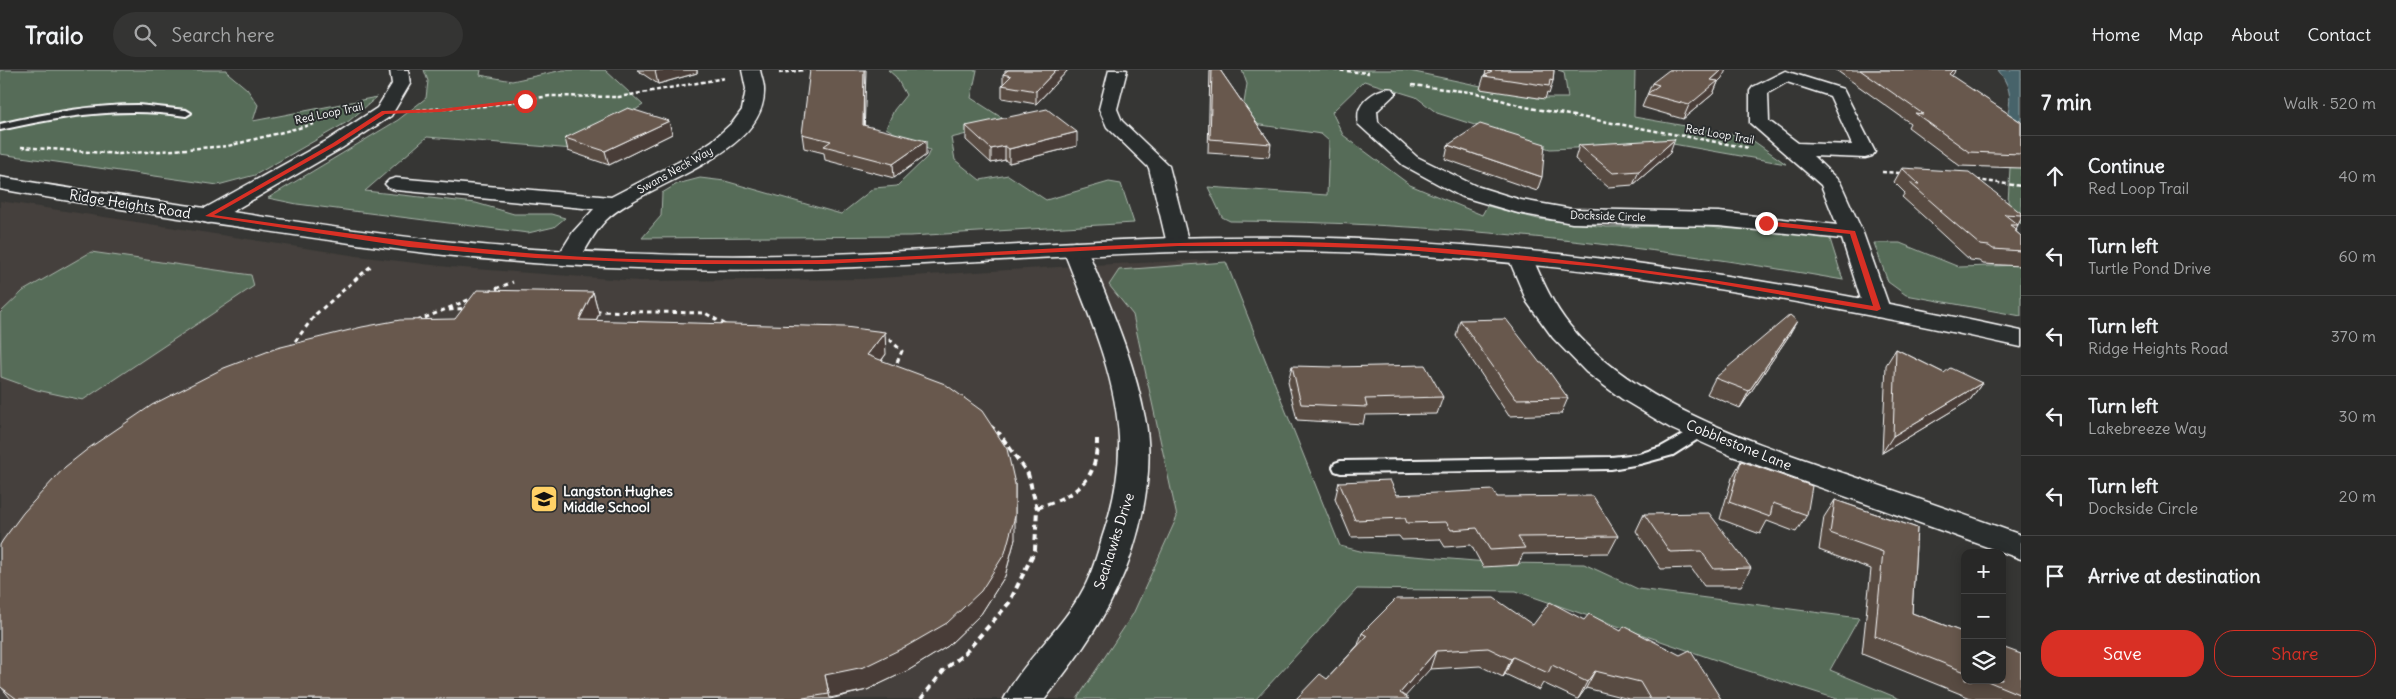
<!DOCTYPE html>
<html lang="en">
<head>
<meta charset="utf-8">
<style>
	body { margin:0; font-family:Delius,sans-serif; background:#343433; color:#f1f3f6 }
	.controls { position:absolute; right:15px; bottom:15px; display:grid; overflow:hidden; border-radius:10px; box-shadow:0 2px 12px #0003 }
	.controls button { width:45px; height:45px; display:grid; place-items:center; padding:0; border:0; border-bottom:1px solid #444; background:#282827; color:#f1f3f6; font:25px sans-serif }
	.stop { position:absolute; width:15px; height:15px; margin:-11px; border:4px solid #d93025; border-radius:50%; background:#fff }
	.stop.end { background:#d93025; border-color:#fff; box-shadow:0 1px 5px #0008 }
	.list { margin:0; padding:0; list-style:none }
	h2 { display:flex; justify-content:space-between; align-items:center; height:65px; margin:0; padding:0 20px; font-size:21px }
	h2 small { font-size:16px; font-weight:400; color:#a5a6a7 }
	.list li { display:grid; grid-template-columns:32px 1fr auto; gap:15px; align-items:center; box-sizing:border-box; height:80px; padding:0 20px; border-top:1px solid #444 }
	.list b { display:block; font-size:19px; white-space:nowrap }
	.list p { margin:0; font-size:16px; white-space:nowrap; color:#a5a6a7 }
	.list em { font-size:16px; font-style:normal; color:#a5a6a7 }
	.actions { display:flex; gap:10px; padding:15px 20px }
	.actions a { flex:1; padding:11px 0; border:1px solid #d93025; border-radius:20px; text-align:center; font-size:18px; color:#d93025 }
	.actions .main { background:#d93025; color:#fff }
	.icon { flex:none; width:28px; height:28px; fill:none; stroke:currentColor; stroke-width:2; stroke-linecap:round; stroke-linejoin:round }
	.map { position:relative; flex:none; width:2021px; height:629px; overflow:hidden }
	header { display:flex; align-items:center; gap:30px; box-sizing:border-box; height:70px; padding:0 25px; background:#282827; border-bottom:1px solid #444 }
	header strong { font-size:24px }
	nav { display:flex; gap:28px; margin-inline-start:auto; font-size:18px }
	.search { width:350px; height:45px; background:#343433; display:flex; align-items:center; gap:12px; box-sizing:border-box; padding:0 18px; border-radius:28px; color:#a5a6a7; font-size:19px }
	main { display:flex }
	aside { flex:1; background:#282827 }
	.map>svg:first-child { display:block }
</style>
</head>
<body>
<header>
<strong>Trailo</strong>
<div class="search"><svg class="icon" aria-label="search" viewBox="0 0 24 24"><circle cx="10" cy="10" r="6"/><path d="M15 15l6 6"/></svg>Search here</div>
<nav><a>Home</a><a>Map</a><a>About</a><a>Contact</a></nav>
</header>
<main>
<div class="map">
<svg width="2021" height="629" viewBox="0 0 2021 629">
	<rect width="100%" height="100%" fill="#363634"/>
	<filter id="ink" filterUnits="userSpaceOnUse"><feTurbulence type="fractalNoise" baseFrequency=".02" numOctaves="2"/><feDisplacementMap in="SourceGraphic" scale="10" xChannelSelector="R" yChannelSelector="G"/><feConvolveMatrix kernelMatrix="1 2 1 2 8 2 1 2 1" color-interpolation-filters="sRGB"/></filter>
	<g filter="url(#ink)">
		<path fill="#45403c" d="M0,131L357,186L449,197L639,211L863,209L1091,195L1208,190L1340,496L1209,629H0Z"/>
		<path fill="#566c58" stroke="#aab6ac" d="M0,0H227L228,3L247,19L258,35L253,51L377,27L349,51L255,105L218,115L0,84Z
			M424,0H481L480,5L512,11L563,0H605L643,35L573,79L427,67L365,121L476,133L514,144H551L565,148L554,157L528,163L297,134L268,128L398,50L426,28L428,11Z
			M888,0H977L971,28L1010,53L951,68L955,90L980,110L1008,105L1046,130L1109,112L1121,114L1134,153L910,166L642,168L661,146L662,123L677,114L700,108L725,111L841,144L874,118L897,116L927,87L930,80L906,70L886,58L894,40L906,25L896,7Z
			M1242,0H1405L1538,28H1568L1564,2L1558,0H1635L1634,47L1748,67L1786,94L1673,74L1550,79L1437,43L1416,27L1364,11L1332,42L1343,65L1410,115L1482,145L1487,136L1538,149L1607,157L1694,156L1829,166L1843,210C1641,174 1436,152 1230,151L1222,147L1208,117L1327,125L1329,71L1321,64L1241,52L1247,14Z
			M1997,58L2021,60V154L2008,132L2010,98Z
			M1874,173H1900L1959,197L2021,195V246L1906,225L1888,212Z
			M91,182L251,205L254,216L83,330L37,320L1,307L0,243L23,221Z
			M1226,192L1340,476L1364,482L1500,493L1584,494L1638,519L1859,548L1830,600L1900,629H1837L1736,597L1516,521L1357,519L1256,629H1077L1133,544L1177,447L1133,245L1109,215L1119,200Z"/>
		<path fill="#47646b" stroke="#91a2a6" d="M1998,0H2021V60L2004,57C2011,33 2014,21 1998,0Z"/>
		<g fill="none" stroke-linecap="round" stroke-linejoin="round">
			<g stroke="#fff" stroke-width="4">
				<path id="service" d="M138,35L186,40L191,43L186,46C122,36 63,46 0,60V54C46,43 91,35 138,35Z
					M1700,355L1706,356L1708,360L1706,364L1673,385L1640,394L1611,399L1341,403L1335,401L1333,397L1335,393L1341,391L1611,387L1639,384L1661,377Z"/>
			</g>
			<g stroke="#fff" stroke-width="3">
				<path id="minor" d="M390,0H408L410,14L391,46L342,78L216,151L208,153L200,151L197,146L200,141L328,70L377,38L392,14Z
					M742,0H760C761,6 764,13 764,19C767,86 644,113 606,150C594,162 588,177 578,191L570,193L562,191L558,186L573,162L594,139L396,120L389,118L385,114L389,110L396,108L611,127L688,87L712,71L733,52L742,40L746,19Z
					M1109,0H1127L1117,39L1122,51L1169,96L1189,174L1186,179L1178,181L1170,179L1167,174L1149,98L1107,57L1099,39Z
					M1785,1L1843,19L1875,82L1872,86L1865,88L1813,86L1840,112L1863,163L1890,239L1886,244L1877,247L1868,244L1864,239L1842,169L1719,156L1572,153L1518,143L1460,126L1403,95L1358,54C1359,49 1357,42 1360,38C1365,27 1382,16 1393,19L1396,23L1377,41L1378,52L1417,87L1476,116L1521,130L1572,139L1719,142L1837,155L1821,115L1750,53V21L1753,17ZM1787,12L1830,26L1852,75L1798,73L1769,51L1768,23Z
					M1075,172L1083,174L1087,179C1109,234 1134,289 1145,348C1156,402 1140,472 1116,521C1098,560 1071,595 1045,629H1004C1023,591 1063,558 1084,518C1092,503 1097,485 1102,468C1113,436 1120,402 1119,368C1116,303 1086,239 1063,179L1067,174Z
					M1520,180L1528,182L1532,187C1543,212 1553,235 1570,256C1635,335 1753,372 1846,404C1904,424 1963,444 2021,465V489L1732,386L1672,359L1622,329L1586,302L1553,268L1527,232L1508,187L1512,182Z"/>
			</g>
			<g stroke="#fff" stroke-width="3">
				<path id="tertiary" d="M0,107C70,119 141,129 212,139C310,154 408,169 506,177C564,182 622,183 680,185C884,190 1088,164 1292,167C1538,171 1781,209 2021,261V277C1781,224 1539,184 1293,181C1088,178 884,204 680,199C622,198 564,196 506,191C408,183 310,167 212,153C141,142 70,132 0,119Z"/>
			</g>
			<path stroke="#fff" stroke-width="2.5" stroke-dasharray="4 2.5" stroke-linecap="butt" d="M1334,0L1369,3
				M779,3L805,0
				M1412,15L1477,23L1525,37L1749,78
				M417,40L485,36L550,26L619,27L725,8
				M21,77L119,84L228,76L314,54
				M1882,102L1901,103
				M1977,110L2021,116"/>
			<path stroke="#fff" stroke-width="3" stroke-dasharray="4.5 4" stroke-linecap="butt" d="M488,222L513,212
				M449,240L467,238
				M596,241L705,243L726,255
				M417,251L473,228
				M881,268H888L902,281L895,297
				M290,278L316,244L371,196
				M991,356L1000,364"/>
			<path stroke="#fff" stroke-width="4" stroke-dasharray="6 4.5" stroke-linecap="butt" d="M1037,438C1078,424 1098,412 1097,366
				M921,629L946,598L963,585L1009,533L1035,480L1037,438L1028,404L999,363"/>
			<use href="#service" fill="#2a2d2e" fill-rule="evenodd"/>
			<use href="#minor" fill="#2a2d2e" fill-rule="evenodd"/>
			<use href="#tertiary" fill="#2a2d2e" fill-rule="evenodd"/>
		</g>
		<path fill="#594c43" stroke="#fff" d="M637,0H697V3L658,14Z
			M1005,0H1068L1036,34L1002,28V15L1003,14V4L1005,3Z
			M1210,0H1220L1271,74L1269,87L1208,83Z
			M1486,0H1554L1553,11L1549,24L1547,23L1545,29L1480,19L1484,6H1485Z
			M1836,0H1955L1951,6L2021,52V98L1960,96L1908,57L1910,53Z
			M1722,8L1718,12L1713,24L1683,49L1642,37L1652,13Z
			M864,55L926,85L894,108L825,90L824,83L804,78L802,64Z
			M966,56L1077,76L1009,93L1005,90L991,93L966,70Z
			M672,64L609,95L568,81L565,68Z
			M1448,75L1542,107L1537,121L1445,89Z
			M1579,75L1670,83L1633,115L1608,117L1575,89Z
			M1902,98L2021,143V149L2016,159L2017,160L2016,162L2021,166V196L1983,194L1979,191L1970,190L1932,155V154L1902,127L1905,123L1894,112Z
			M593,222L599,244L596,251L886,284L882,290L1015,469L1005,506L981,544L948,576L909,600L867,620L830,629H11L2,618L455,249Z
			M1460,250L1540,293L1568,328L1561,344L1509,346L1456,266Z
			M1788,267L1740,338L1707,324L1715,308Z
			M1896,279L1944,303L1982,313L1970,330L1882,383L1886,295Z
			M1292,296L1443,327L1437,344L1365,345L1363,354L1297,350L1288,312Z
			M1741,391L1807,445L1796,462L1767,451L1760,464L1720,449L1732,408Z
			M1339,412L1397,425L1497,427L1618,466L1609,483L1523,484L1518,495L1483,497L1471,475L1445,477L1440,469L1402,470L1399,466L1351,467L1335,429Z
			M1835,430L1917,458L1912,543L1965,563V610H2002L2021,584V629H1973L1862,584L1871,499L1819,480L1824,447Z
			M1644,444L1751,498L1741,516H1704L1691,498L1661,499L1636,461Z
			M1533,555L1721,629H1629L1586,618L1578,629H1577L1543,613L1539,620L1505,604L1503,607L1480,596L1430,599L1327,609L1358,575L1362,563Z"/>
		<path fill="#483e37" stroke="#fff" d="M660,0H697V3L658,14L655,1Z
			M864,0H866L864,68L863,55Z
			M1056,0H1068L1036,34V21Z
			M1722,0H1726L1722,8L1718,12L1713,24L1683,49L1689,35L1711,10Z
			M1953,0H1955L1954,3L1942,17L1949,4Z
			M669,51L672,64L609,95L605,81Z
			M1077,62V76L1009,93V79Z
			M1675,69L1670,83L1633,115L1639,101Z
			M926,71V85L894,108L893,94Z
			M1005,76V90L991,93V79Z
			M593,222L599,244L585,272L579,250Z
			M1797,251L1788,267L1740,338L1749,321Z
			M885,262L886,284L869,307L867,285Z
			M1982,313L1970,330L1882,383L1893,366Z
			M1015,414V469L1005,506L981,544L948,576L909,600L867,620L830,628L825,605Z
			M1436,581L1430,599L1403,629L1400,623Z
			M1513,587L1505,604L1503,607L1511,589Z
			M1595,601L1586,618L1578,629L1587,612Z"/>
		<path fill="#67584e" stroke="#fff" d="M810,0H864L863,55L926,71L893,94L824,76L831,71L802,64Z
			M1008,0H1056L1036,21L1002,15L1011,6L1003,4Z
			M1212,0H1220L1271,74L1210,69Z
			M1488,0H1554L1553,11L1550,10L1549,16L1484,6L1492,2L1488,1Z
			M1669,0H1722L1711,10L1718,11L1689,35L1647,24L1659,15L1652,13Z
			M1860,0H1953L1949,4L2021,52V84L1969,82L1915,43L1923,44Z
			M628,38L669,51L605,81L565,68Z
			M1047,39L1077,62L1009,79L1005,76L991,79L966,56Z
			M1480,54L1545,74L1542,107L1448,75Z
			M1675,69L1639,101L1613,103L1579,75Z
			M1902,98L1969,102L2021,143V145L2004,144L2018,155H2010L2017,160H2014L2021,166V181L1993,179L1989,176L1980,175L1940,141H1942L1910,113L1919,114Z
			M477,220L593,222L579,250L845,257L885,262L867,285L945,314L982,341L1007,379L1015,414V446L1005,483L981,521L947,553L907,576L864,597L825,605L829,624L797,629H17L2,618L0,616V475L3,470L23,443L65,397L89,378L152,335L224,298L277,278L362,257L400,250L455,249Z
			M1790,245L1797,251L1749,321L1715,308Z
			M1506,249L1540,293H1543L1568,328L1516,329L1460,250Z
			M1896,279L1944,303L1950,298L1982,313L1893,366Z
			M1425,295L1443,327L1365,329L1367,337L1301,334L1292,296L1334,297Z
			M1741,391L1812,416L1807,445L1773,433L1770,447L1729,432Z
			M1390,410L1397,425L1493,420L1497,427L1593,426L1618,466L1518,467L1525,478L1490,480L1477,458L1451,460L1446,452L1407,453L1405,448L1355,450L1339,412Z
			M1835,430L1917,458L1912,543L1965,563V602L1875,566L1883,482L1830,463Z
			M1709,443L1751,498L1714,499L1701,481L1670,482L1644,444Z
			M1494,528L1533,555L1550,532L1584,550L1589,544L1621,561L1624,556L1680,585L1690,580L1721,629H1650L1640,612L1595,601L1587,612L1552,595L1548,603L1513,587L1511,589L1488,578L1436,581L1400,623L1409,629H1296L1320,604L1327,609L1367,566L1362,563L1396,529Z
			M2002,577L2021,584V625L1985,610H2002Z"/>
	</g>
	<path fill="#d93025" d="M525,29L527,32L440,42L385,44L337,75L214,145C372,167 529,190 689,190C733,190 778,191 823,190C979,185 1135,170 1291,172C1487,174 1680,203 1873,236L1850,164L1764,155L1766,151L1855,161L1881,239L1877,241L1695,210L1599,197L1396,179L1292,176H1178L823,194H683L535,188L409,177L205,146L333,73L382,41L440,39Z"/>
	<defs>
		<g id="school-square" transform="scale(1.4375)"><rect x="-9" y="-9" width="18" height="18" rx="4" fill="#ffd166" stroke="#2a2d2e"/><path d="M0-5L7-2L0 1L-7-2ZM-4 1L0 2.5L4 1V4Q0 6-4 4Z" fill="#111"/></g>
	</defs>
	<g fill-rule="evenodd">
		<use href="#school-square" x="544" y="429"/>
	</g>
	<g text-anchor="middle" dominant-baseline="central" stroke-width="4" stroke-linejoin="round" paint-order="stroke">
		<g font-size="11" fill="#fff" stroke="#2a2d2e">
			<text transform="translate(329 43) rotate(-12)">Red Loop Trail</text>
			<text transform="translate(1720 64) rotate(10)">Red Loop Trail</text>
			<text transform="translate(675 100) rotate(-29)">Swans Neck Way</text>
			<text transform="translate(1608 146) rotate(2)">Dockside Circle</text>
		</g>
		<g font-size="14" fill="#fff" stroke="#2a2d2e">
			<text transform="translate(130 134) rotate(9)">Ridge Heights Road</text>
			<text transform="translate(1739 375) rotate(22)">Cobblestone Lane</text>
			<text transform="translate(1114 471) rotate(-72)">Seahawks Drive</text>
		</g>
		<g font-size="14" font-weight="bold" fill="#fff" stroke="#2a2d2e" text-anchor="start">
			<text x="563" y="421">Langston Hughes<tspan x="563" dy="16">Middle School</tspan></text>
		</g>
	</g>
</svg>
<div class="controls">
<button>+</button>
<button>−</button>
<button><svg class="icon" aria-label="layers" viewBox="0 0 24 24"><path d="M12 4l9 5-9 5-9-5zM3 14l9 5 9-5"/></svg></button>
</div>
<div class="stop" style="left:525px;top:31px"></div>
<div class="stop end" style="left:1766px;top:153px"></div>
</div>
<aside>
<h2>7 min<small>Walk · 520 m</small></h2>
<ul class="list">
<li><svg class="icon" aria-label="ahead" viewBox="0 0 24 24"><path d="M12 20V5M6 11l6-6 6 6"/></svg><div><b>Continue</b><p>Red Loop Trail</p></div><em>40 m</em></li>
<li><svg class="icon" aria-label="left" viewBox="0 0 24 24"><path d="M17 20v-9H6M10 6l-5 5 5 5"/></svg><div><b>Turn left</b><p>Turtle Pond Drive</p></div><em>60 m</em></li>
<li><svg class="icon" aria-label="left" viewBox="0 0 24 24"><path d="M17 20v-9H6M10 6l-5 5 5 5"/></svg><div><b>Turn left</b><p>Ridge Heights Road</p></div><em>370 m</em></li>
<li><svg class="icon" aria-label="left" viewBox="0 0 24 24"><path d="M17 20v-9H6M10 6l-5 5 5 5"/></svg><div><b>Turn left</b><p>Lakebreeze Way</p></div><em>30 m</em></li>
<li><svg class="icon" aria-label="left" viewBox="0 0 24 24"><path d="M17 20v-9H6M10 6l-5 5 5 5"/></svg><div><b>Turn left</b><p>Dockside Circle</p></div><em>20 m</em></li>
<li><svg class="icon" aria-label="arrive" viewBox="0 0 24 24"><path d="M6 21V4h12l-3 4 3 4H6"/></svg><div><b>Arrive at destination</b></div></li>
</ul>
<div class="actions"><a class="main">Save</a><a>Share</a></div>
</aside>
</main>
</body>
</html>
